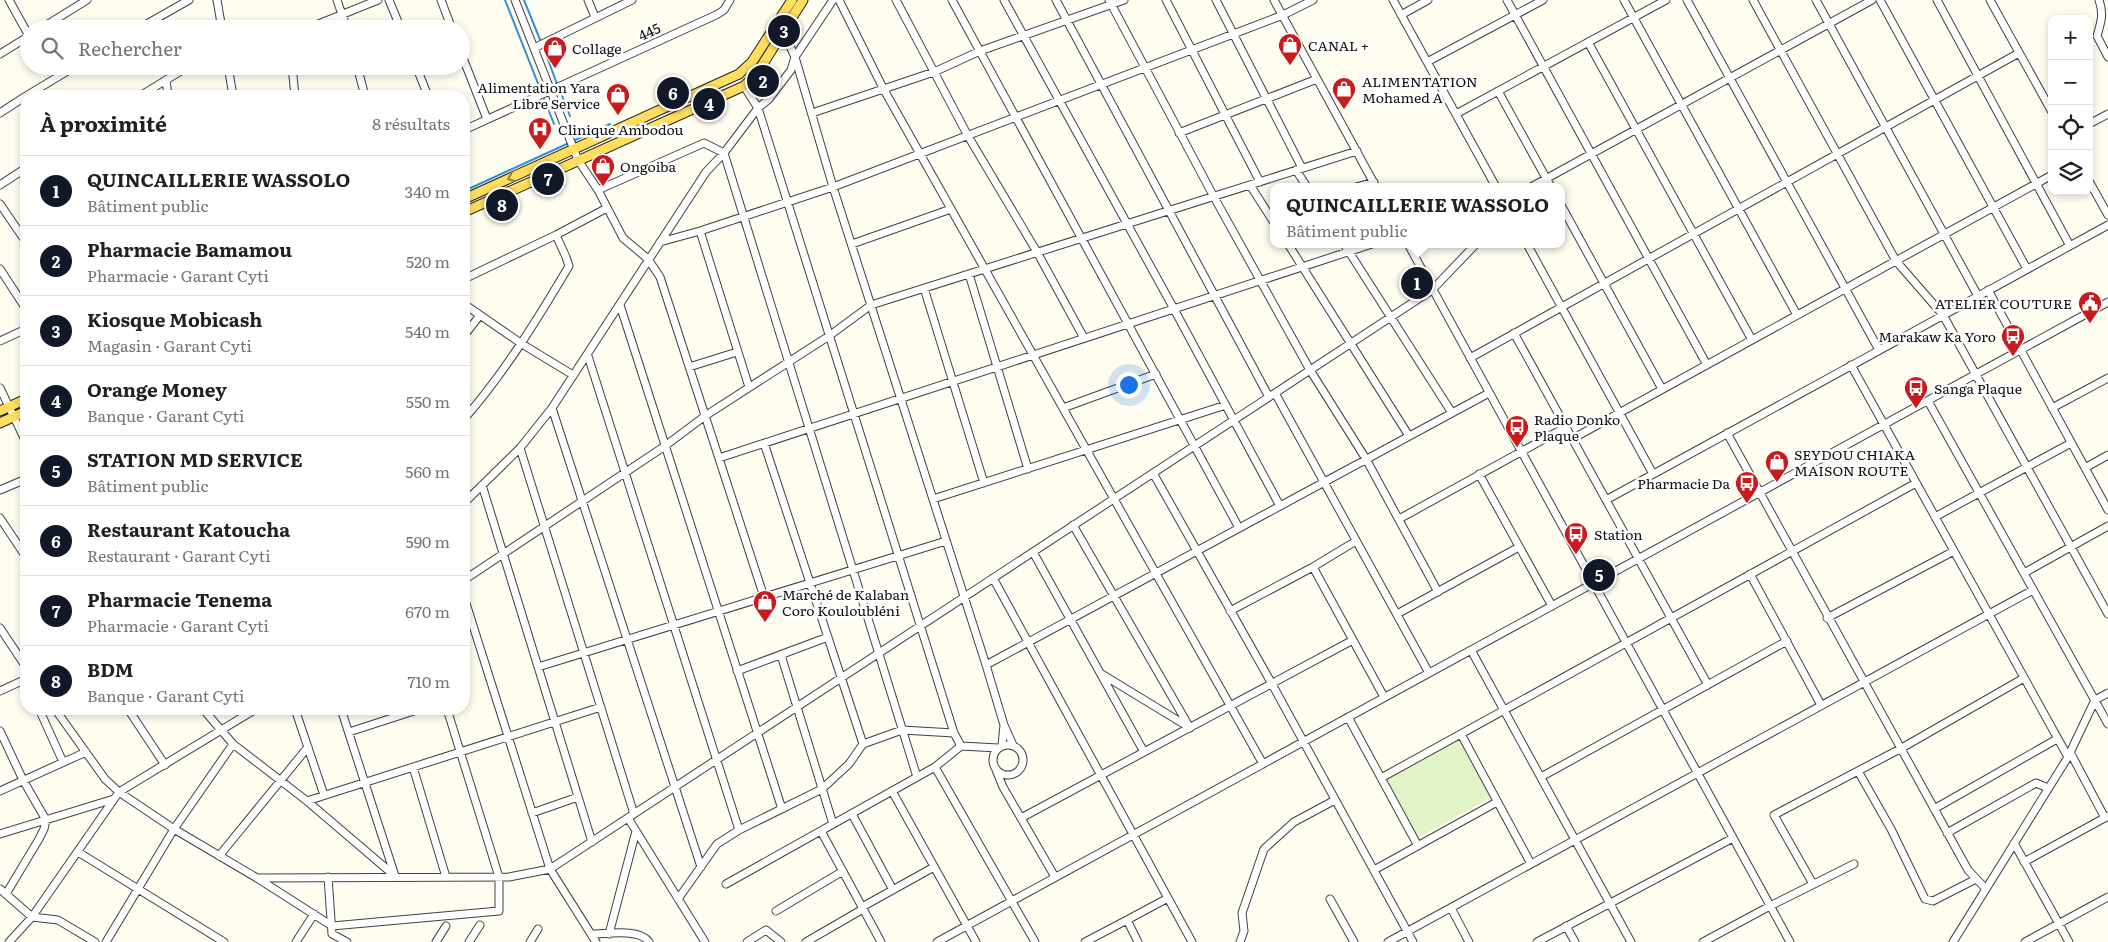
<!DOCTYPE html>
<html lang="fr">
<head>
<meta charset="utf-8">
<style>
	body { margin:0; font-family:Literata,serif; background:#f2f2f2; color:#202124 }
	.controls { position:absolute; right:15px; top:15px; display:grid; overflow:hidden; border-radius:10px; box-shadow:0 2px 8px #0003 }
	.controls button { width:45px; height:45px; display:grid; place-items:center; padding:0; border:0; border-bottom:1px solid #e0e0e0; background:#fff; color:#202124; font:25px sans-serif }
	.you { position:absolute; left:1128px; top:384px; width:18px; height:18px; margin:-12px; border:4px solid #fff; border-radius:50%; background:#1a73e8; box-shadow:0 0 0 8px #1a73e833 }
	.badge { display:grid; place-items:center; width:32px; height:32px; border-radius:50%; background:#111827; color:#fff; font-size:16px; font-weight:700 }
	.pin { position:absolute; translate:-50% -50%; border:2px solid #fff; box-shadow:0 1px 5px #0006 }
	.popup { position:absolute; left:1270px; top:183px; width:295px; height:65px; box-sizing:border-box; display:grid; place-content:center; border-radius:10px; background:#fff; filter:drop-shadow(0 1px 4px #0005); font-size:16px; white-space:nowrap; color:#757577 }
	.popup b { font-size:19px; color:#202124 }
	.popup::after { content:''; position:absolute; left:50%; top:100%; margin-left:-10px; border:10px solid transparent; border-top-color:#fff }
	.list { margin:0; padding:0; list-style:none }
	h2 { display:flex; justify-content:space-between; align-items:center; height:65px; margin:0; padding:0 20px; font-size:21px }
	h2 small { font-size:16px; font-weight:400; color:#757577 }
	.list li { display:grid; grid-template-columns:32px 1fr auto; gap:15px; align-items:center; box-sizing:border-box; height:70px; padding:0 20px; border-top:1px solid #e0e0e0 }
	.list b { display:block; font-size:19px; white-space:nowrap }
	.list p { margin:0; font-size:16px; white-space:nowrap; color:#757577 }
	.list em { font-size:16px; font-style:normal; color:#757577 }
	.icon { flex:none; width:28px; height:28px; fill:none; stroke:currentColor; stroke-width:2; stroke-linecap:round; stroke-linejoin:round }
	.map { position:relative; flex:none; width:2108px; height:942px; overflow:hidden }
	.search { position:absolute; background:#fff; box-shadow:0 2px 8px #0003; left:20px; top:20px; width:450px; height:55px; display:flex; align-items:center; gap:12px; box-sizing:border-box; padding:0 18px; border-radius:28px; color:#757577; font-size:19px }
	.panel { position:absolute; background:#fff; box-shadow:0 2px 8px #0003; left:20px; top:90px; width:450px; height:625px; border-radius:20px }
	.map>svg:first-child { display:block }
</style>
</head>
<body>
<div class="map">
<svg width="2108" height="942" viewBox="0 0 2108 942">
	<rect width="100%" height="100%" fill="#fffdef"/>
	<path fill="#e3f3c8" d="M1459,739L1492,797L1418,838L1385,779Z"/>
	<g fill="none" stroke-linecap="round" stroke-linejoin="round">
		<path stroke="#318fd7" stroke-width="2" d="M505,0L554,124
			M524,0L541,42
			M543,46L557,84
			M559,88L570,116
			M573,141L610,124
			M464,191L569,143"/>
		<g stroke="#414141" stroke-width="9">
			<path id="minor" d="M9,0L29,36
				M217,0L222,29
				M337,0L347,29
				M389,0L401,29
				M441,0L452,29
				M515,0L578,160L598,190L623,238L648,259L660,277L764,597
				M588,0L595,17
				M839,0L883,88L1263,764
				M896,0L968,136L1037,252L1084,338
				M952,0L1239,528
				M1004,0L1174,309L1280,506
				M1056,0L1269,397
				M1109,0L1214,197L1310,370L1366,459L1438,592
				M1166,0L1260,182
				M1216,0L1302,168
				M1274,0L1376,187
				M1393,0L1496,187
				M1507,0L1707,365
				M1624,0L1797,315
				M1687,0L1879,350
				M1753,0L1896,261L1943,315L2108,614
				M1816,0L1978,296
				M1880,0L2027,269
				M1937,0L2070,246
				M1990,0L2052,112
				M2099,0C2104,14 2101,22 2097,36L2108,57
				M1401,15L1428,0
				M40,29L87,0
				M138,29L189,0
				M306,29L378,0
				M783,31L795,57L833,187L986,665L1004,725L1013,745
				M1588,42L1752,340
				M534,48L632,0
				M461,53L487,119
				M0,54L29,36
				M1427,62L1543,0
				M228,66L233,96
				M292,66L295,96
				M357,66L365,96
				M416,66L428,96
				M166,80L168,96
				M744,86L758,108L954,733
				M37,90L41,96
				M1498,91L1551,187
				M26,96L76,66
				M140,96L189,66
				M0,113L26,96
				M812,113L934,72L980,51L1124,0
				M1456,114L1666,0
				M2089,124L2108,114
				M464,130L716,15L724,10L730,0
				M1179,133L1317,79
				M1296,170L1307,187
				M2089,181L2108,215
				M0,185L26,168
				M1250,185L1273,221
				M1356,187L1374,182
				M1531,187L1872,0
				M598,190L704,143L724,153L917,777
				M0,204L26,242
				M1561,205L1662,389
				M700,231L749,387
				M660,242L700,231L833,187L1283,15L1313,0
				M852,244L951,209
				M1288,244L1409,436
				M1344,244L1452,413
				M1408,244L1790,942
				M1527,244L1653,474
				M0,269L26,309
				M969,274L1028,469
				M464,279L556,235L607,208
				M924,288L984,483
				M1988,290L2108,510
				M464,304L522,344L573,375
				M620,305L782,809
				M1514,333L1708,685
				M464,336L480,315
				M0,341L26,329
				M588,356L739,830
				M1470,358L2019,53
				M1851,365L2068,757
				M689,367L737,352
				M0,388L26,442
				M1275,393L1429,673
				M1928,401L2108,724
				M552,408L701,867
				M1063,408L1156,374
				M2052,408L2108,378
				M464,419C505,372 537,320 569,266L566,257L556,235
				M1727,433L1968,870L1986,889
				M1572,439L2052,175
				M764,443L863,744
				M520,448L634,814
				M719,458L1372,244
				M2085,468L2108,455
				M1153,473L1272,684L1413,942
				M1479,474L1552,606
				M482,485L592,842
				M0,490L26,479
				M933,499L1226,405
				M1606,500L2108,225
				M464,503L520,448L552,408L706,172L724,153L758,108L769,99L791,70L795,57L833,0
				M1935,517L2071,443
				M0,518L26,557
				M1399,519L1566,427
				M1073,525L1190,728
				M1033,552L1144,752
				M1313,567L1384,697
				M2024,573L2108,526
				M1750,574L1821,705
				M993,578L1192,942
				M464,580L665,446L705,416L829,336L871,305L1357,151
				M464,597L550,869L596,942
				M1230,611L1313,567L1356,541
				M1397,614L1519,547
				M1827,618L1954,551
				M0,628L26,667
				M1471,650L1631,942
				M781,655L833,824
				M986,665L1489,393
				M538,667L946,541
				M737,671L828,637
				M1100,673L1187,726
				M0,691L26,679
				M39,709L63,762
				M55,709L105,779L119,792L174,829L257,878L332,926L499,911V877L447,709
				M128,709L165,765
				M203,709L233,744L307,801L395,876
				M295,709L324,795
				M341,709L395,876
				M393,709L395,717
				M1348,717L1418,846
				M0,731L23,780L46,820L44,829L39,839L6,894
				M349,732L420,709
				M1461,734L1531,864
				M993 760a15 15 0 1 1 30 0a15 15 0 1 1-30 0Z
				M1002,745L1004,725
				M2070,752L2105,818
				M413,767L446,877
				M935,767L1035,942
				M996,770L1003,787L1055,877
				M1858,771L1891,829L1925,899L1933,901L1976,879
				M1541,777L1787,641
				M1381,778L1916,483
				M0,791L86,752
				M892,791L976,942
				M307,801L601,707
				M1934,809L2057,739
				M532,813L578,797
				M852,814L893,890
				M628,818L705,942
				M1021,818L1353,640
				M821,831L881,942
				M1947,833L2036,783L2048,788
				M0,834L114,799
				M2014,843L2069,942
				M78,852L224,942
				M219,856L308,747
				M2024,862L2108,816
				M1374,870L1497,802
				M328,877L332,934L347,942
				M257,878L509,877L550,869L1432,290L1476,244
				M726,884L935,767L961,746L998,748
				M1813,884L1774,815L1900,749L2024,678
				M0,889L32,917L58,920L95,942
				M678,899L717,844L739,830L822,789L849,764L863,744L902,730L954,733L961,746
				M1330,899L1354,942
				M862,907L934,867
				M1451,908L1469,942
				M776,911L843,871
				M1566,926L1575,942
				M592,934C607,934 640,928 649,942
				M609,934L636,831
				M9,942L32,917L119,792L256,709
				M106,942L174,829L233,744
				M296,942L314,914
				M436,942L446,926
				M469,942L480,925
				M530,942L538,929
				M747,942L766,930L781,942
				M806,942L863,909
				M937,942L2108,302
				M1085,942L1127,920
				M1138,942L1127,920L1168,898
				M1240,942L1244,931L1242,913L1264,849L1294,822L1335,800
				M1388,942L2033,590
				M1537,942L1733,838
				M1703,942L1770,906L1854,864
				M1953,942L2068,757L2095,700L2108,693
				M2025,942L2108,897"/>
		</g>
		<g stroke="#1f1f1f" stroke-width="11">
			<path id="major" d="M464,199L739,74L752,62L792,0
				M464,212L744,86L756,75L803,0
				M0,411L26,399
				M0,423L26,411"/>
		</g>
		<use href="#minor" stroke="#fff" stroke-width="7"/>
		<use href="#major" stroke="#ffde5f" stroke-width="9"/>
	</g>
	<defs><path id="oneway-chevron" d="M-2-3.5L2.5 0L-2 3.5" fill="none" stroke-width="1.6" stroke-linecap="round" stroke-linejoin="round" transform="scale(1.25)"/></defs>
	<use stroke="#93803b" href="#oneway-chevron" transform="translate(511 178) rotate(156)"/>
	<defs>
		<g id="shop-pin" transform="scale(1.25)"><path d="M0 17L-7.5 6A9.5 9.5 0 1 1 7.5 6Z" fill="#c91b1d" stroke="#fff"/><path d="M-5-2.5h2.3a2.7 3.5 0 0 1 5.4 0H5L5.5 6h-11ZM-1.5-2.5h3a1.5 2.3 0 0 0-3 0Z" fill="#fff"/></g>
		<g id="hospital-pin" transform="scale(1.25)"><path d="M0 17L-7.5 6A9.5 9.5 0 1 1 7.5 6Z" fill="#c91b1d" stroke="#fff"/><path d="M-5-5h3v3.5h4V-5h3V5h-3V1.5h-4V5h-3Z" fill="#fff"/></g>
		<g id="civic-pin" transform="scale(1.25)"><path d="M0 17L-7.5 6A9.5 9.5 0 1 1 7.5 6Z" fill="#c91b1d" stroke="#fff"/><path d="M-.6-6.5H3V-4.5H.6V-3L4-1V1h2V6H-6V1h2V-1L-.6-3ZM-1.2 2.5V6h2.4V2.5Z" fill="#fff"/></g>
		<g id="bus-pin" transform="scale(1.25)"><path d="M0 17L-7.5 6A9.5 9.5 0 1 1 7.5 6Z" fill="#c91b1d" stroke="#fff"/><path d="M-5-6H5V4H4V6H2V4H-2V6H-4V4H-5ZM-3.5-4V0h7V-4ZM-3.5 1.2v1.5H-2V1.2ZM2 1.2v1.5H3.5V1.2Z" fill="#fff"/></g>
	</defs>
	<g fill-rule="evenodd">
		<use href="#shop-pin" x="1290" y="45"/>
		<use href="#shop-pin" x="555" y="48"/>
		<use href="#shop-pin" x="1344" y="89"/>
		<use href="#shop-pin" x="618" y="95"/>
		<use href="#hospital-pin" x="540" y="129"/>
		<use href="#shop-pin" x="603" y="166"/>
		<use href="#civic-pin" x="2090" y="303"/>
		<use href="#bus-pin" x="2013" y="336"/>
		<use href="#bus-pin" x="1916" y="388"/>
		<use href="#bus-pin" x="1517" y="427"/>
		<use href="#shop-pin" x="1777" y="462"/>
		<use href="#bus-pin" x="1747" y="483"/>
		<use href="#bus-pin" x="1576" y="534"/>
		<use href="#shop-pin" x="765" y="602"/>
	</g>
	<g text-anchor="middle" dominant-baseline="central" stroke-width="5" stroke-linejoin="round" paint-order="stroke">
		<g font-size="14" fill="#0e0e0e" stroke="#fff">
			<text transform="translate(649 31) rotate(-25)">445</text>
		</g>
		<g font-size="14" fill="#0e0e0e" stroke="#fff" text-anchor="start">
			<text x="1308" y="45">CANAL +</text>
			<text x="572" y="48">Collage</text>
			<text x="1362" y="81">ALIMENTATION<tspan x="1362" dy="16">Mohamed A</tspan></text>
			<text x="600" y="87" text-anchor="end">Alimentation Yara<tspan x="600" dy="16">Libre Service</tspan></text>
			<text x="558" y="129">Clinique Ambodou</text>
			<text x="620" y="166">Ongoiba</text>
			<text x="2072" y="303" text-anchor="end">ATELIER COUTURE</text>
			<text x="1996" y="336" text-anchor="end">Marakaw Ka Yoro</text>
			<text x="1934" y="388">Sanga Plaque</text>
			<text x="1534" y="419">Radio Donko<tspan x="1534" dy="16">Plaque</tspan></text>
			<text x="1794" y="454">SEYDOU CHIAKA<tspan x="1794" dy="16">MAISON ROUTE</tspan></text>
			<text x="1730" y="483" text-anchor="end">Pharmacie Da</text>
			<text x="1594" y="534">Station</text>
			<text x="782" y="594">Marché de Kalaban<tspan x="782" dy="16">Coro Kouloubléni</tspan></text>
		</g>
	</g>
</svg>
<div class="controls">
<button>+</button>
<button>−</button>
<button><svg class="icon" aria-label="locate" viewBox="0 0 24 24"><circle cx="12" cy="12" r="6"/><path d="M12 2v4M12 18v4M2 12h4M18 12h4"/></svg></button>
<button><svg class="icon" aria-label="layers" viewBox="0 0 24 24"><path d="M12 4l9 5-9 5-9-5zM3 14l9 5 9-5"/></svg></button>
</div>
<div class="you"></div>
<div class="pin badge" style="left:1417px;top:283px">1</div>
<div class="popup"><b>QUINCAILLERIE WASSOLO</b>Bâtiment public</div>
<div class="pin badge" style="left:763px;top:81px">2</div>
<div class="pin badge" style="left:784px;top:31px">3</div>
<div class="pin badge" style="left:709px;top:104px">4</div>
<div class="pin badge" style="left:1599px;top:575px">5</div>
<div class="pin badge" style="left:673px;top:93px">6</div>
<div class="pin badge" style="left:548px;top:179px">7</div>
<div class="pin badge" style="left:502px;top:205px">8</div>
<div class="search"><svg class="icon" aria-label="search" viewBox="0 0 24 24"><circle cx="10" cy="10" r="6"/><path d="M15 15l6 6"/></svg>Rechercher</div>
<section class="panel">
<h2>À proximité<small>8 résultats</small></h2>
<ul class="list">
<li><span class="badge">1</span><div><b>QUINCAILLERIE WASSOLO</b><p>Bâtiment public</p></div><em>340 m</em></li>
<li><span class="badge">2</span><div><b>Pharmacie Bamamou</b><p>Pharmacie · Garant Cyti</p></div><em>520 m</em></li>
<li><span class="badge">3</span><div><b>Kiosque Mobicash</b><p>Magasin · Garant Cyti</p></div><em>540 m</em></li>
<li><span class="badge">4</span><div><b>Orange Money</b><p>Banque · Garant Cyti</p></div><em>550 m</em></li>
<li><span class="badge">5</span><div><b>STATION MD SERVICE</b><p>Bâtiment public</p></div><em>560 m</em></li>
<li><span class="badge">6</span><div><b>Restaurant Katoucha</b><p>Restaurant · Garant Cyti</p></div><em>590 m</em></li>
<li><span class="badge">7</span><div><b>Pharmacie Tenema</b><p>Pharmacie · Garant Cyti</p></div><em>670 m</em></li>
<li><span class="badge">8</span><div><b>BDM</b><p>Banque · Garant Cyti</p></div><em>710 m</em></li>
</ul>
</section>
</div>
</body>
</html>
